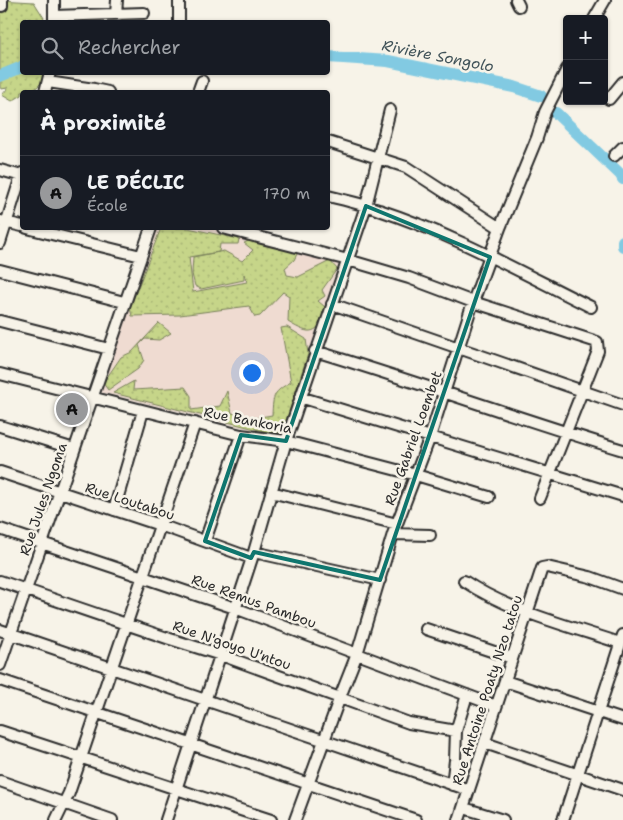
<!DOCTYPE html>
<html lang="fr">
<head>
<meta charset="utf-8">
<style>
	body { margin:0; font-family:"Shantell Sans",sans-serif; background:#20242c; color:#f1f3f6 }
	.controls { position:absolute; right:15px; top:15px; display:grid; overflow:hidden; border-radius:5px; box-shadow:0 1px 4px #0004 }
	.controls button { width:45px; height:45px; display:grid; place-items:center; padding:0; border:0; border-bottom:1px solid #363941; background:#171b24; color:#f1f3f6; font:25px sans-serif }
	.you { position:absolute; left:251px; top:372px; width:18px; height:18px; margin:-12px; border:4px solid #fff; border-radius:50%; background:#1a73e8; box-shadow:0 0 0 8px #1a73e833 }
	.badge { display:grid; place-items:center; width:32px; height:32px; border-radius:50%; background:#98999b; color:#111; font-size:16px; font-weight:700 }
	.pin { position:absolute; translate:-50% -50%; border:2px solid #fff; box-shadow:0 1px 5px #0006 }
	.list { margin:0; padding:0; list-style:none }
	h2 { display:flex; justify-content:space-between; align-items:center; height:65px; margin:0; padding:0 20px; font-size:21px }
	h2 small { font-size:16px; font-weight:400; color:#9ea1a6 }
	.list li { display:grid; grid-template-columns:32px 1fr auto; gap:15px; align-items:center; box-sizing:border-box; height:75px; padding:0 20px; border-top:1px solid #363941 }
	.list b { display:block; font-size:19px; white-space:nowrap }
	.list p { margin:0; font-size:16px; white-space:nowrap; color:#9ea1a6 }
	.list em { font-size:16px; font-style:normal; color:#9ea1a6 }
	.icon { flex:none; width:28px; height:28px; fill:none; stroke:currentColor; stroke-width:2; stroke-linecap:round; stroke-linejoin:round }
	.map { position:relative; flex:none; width:623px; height:820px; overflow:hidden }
	.search { position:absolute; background:#171b24; box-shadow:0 1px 4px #0004; left:20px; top:20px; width:310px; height:55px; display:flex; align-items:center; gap:12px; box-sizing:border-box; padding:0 18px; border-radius:5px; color:#9ea1a6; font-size:19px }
	.panel { position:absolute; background:#171b24; box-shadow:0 1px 4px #0004; left:20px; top:90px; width:310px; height:140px; border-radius:5px }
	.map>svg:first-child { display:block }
</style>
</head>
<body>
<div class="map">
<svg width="623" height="820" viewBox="0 0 623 820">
	<defs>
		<pattern id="grass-dots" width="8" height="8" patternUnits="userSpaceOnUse" patternTransform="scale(1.25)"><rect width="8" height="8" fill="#c6d589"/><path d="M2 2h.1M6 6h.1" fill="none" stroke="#aab776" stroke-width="1.8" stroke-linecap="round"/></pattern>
	</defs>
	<rect width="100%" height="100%" fill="#f7f3e8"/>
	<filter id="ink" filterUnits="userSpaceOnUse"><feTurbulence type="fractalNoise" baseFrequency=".02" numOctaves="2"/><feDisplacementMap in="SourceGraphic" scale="10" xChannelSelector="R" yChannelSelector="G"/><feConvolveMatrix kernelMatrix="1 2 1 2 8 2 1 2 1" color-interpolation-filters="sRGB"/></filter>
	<g filter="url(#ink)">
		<path fill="#efdbd1" d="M157,228H209L340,260L281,437L100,392Z"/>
		<path fill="url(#grass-dots)" stroke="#78805a" d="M0,0L34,2L44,18V22H31V19L25,17L24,22H22V72L45,73C42,84 36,92 22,92V95L12,101L2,95L8,88L1,89L0,87Z
			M161,228H188L239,239L238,244H220L219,252L189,257L193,292L247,282L244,274V280L201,289L195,286L192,274L193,257L224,251L242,261L253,250L244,243L253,239L299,250L294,260L285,268L287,275L298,277L330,261L337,269L322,290L325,296L318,301L332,313C313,333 313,337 288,322L289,296L283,292L260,316L255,317L249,306L180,315L132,316L130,308Z
			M159,323L171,333L159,340L145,339L139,345L144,360L138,369L108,390L103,383L121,357L132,352Z
			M287,327L306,339L308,354L283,430L275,434L113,393L134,381L133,390L185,387L191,396V410L220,406L227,391L232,413L254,418L272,415C273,395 273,392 291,382L281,328Z"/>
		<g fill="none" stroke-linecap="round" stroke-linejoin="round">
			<path stroke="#82cae2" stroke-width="12" d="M328,57L388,61L514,87L541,96
				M0,76L22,67
				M556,113L621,175L623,179
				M623,241V246"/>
			<g stroke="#2b2b2b" stroke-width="14">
				<path id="minor" d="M179,0V22
					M516,0L519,6
					M2,6V0
					M116,14L117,0
					M54,16L144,13
					M594,19L605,0
					M54,22V0
					M48,82L94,89L108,92
					M45,92L50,72
					M198,92L202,81
					M609,99L623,82
					M328,142L406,167L500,228
					M614,156L623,147
					M0,170L22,176
					M328,196C345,200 362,204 379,210C453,234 522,273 591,307
					M0,221L22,226
					M27,228L141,256
					M223,228L348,260L409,278L473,302L597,342L598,351L540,498
					M0,243L22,173
					M0,270L124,302
					M332,304L623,405
					M0,321L109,349
					M315,351C418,382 520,419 623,450
					M0,374L241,435L286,441L416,475L489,497
					M300,397L623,496
					M0,426L74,449
					M0,472L160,525L251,558
					M271,492L397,524
					M114,510L143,411
					M0,529L235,608L496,706
					M393,534L430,535
					M205,541L241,435
					M254,552L380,580
					M0,581L170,639L221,655L409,723L456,731
					M464,581C509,611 569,626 620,643
					M426,629L512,658
					M0,630L469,790
					M0,665L151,228
					M0,680L416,820
					M505,681L623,720
					M0,731L271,820
					M485,743L623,790
					M0,781L112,820
					M452,785L455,760L456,731L467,695
					M464,808L503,820
					M56,820L69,793L195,423
					M166,820L254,552L286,441L366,206L390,110
					M295,820L340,697L357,654L393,534L430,437L473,302L500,228L537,138L545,112L567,69
					M459,820L542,568L547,567L590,577L623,589
					M563,820L623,635"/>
			</g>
			<use href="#minor" stroke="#f7f3e8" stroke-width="10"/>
		</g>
	</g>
	<path fill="none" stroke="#0f766e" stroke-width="4" stroke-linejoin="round" d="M366,206L490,257L380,580L254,552L251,558L205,541L241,435L286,441Z"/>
	<g text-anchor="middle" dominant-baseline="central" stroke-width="5" stroke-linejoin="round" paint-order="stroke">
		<g font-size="14" fill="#2b2b2b" stroke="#f7f3e8">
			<text transform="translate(248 420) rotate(11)">Rue Bankoria</text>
			<text transform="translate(413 438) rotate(-70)">Rue Gabriel Loembet</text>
			<text transform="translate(43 499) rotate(-71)">Rue Jules Ngoma</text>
			<text transform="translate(130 501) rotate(18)">Rue Loutabou</text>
			<text transform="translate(254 601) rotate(20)">Rue Remus Pambou</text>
			<text transform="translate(232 645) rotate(19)">Rue N'goyo U'ntou</text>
			<text transform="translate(487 690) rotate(-72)">Rue Antoine Poaty Nzo tatou</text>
		</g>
		<g font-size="15" font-style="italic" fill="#415359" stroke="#f7f3e8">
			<text transform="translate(438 56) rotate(11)">Rivière Songolo</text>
		</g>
	</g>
</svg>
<div class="controls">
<button>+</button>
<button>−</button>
</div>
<div class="you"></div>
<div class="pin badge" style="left:72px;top:409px">A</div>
<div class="search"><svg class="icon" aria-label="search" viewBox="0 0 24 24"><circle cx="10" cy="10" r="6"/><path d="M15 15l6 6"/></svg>Rechercher</div>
<section class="panel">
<h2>À proximité<small></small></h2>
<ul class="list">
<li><span class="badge">A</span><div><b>LE DÉCLIC</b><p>École</p></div><em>170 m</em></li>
</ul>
</section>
</div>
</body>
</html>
